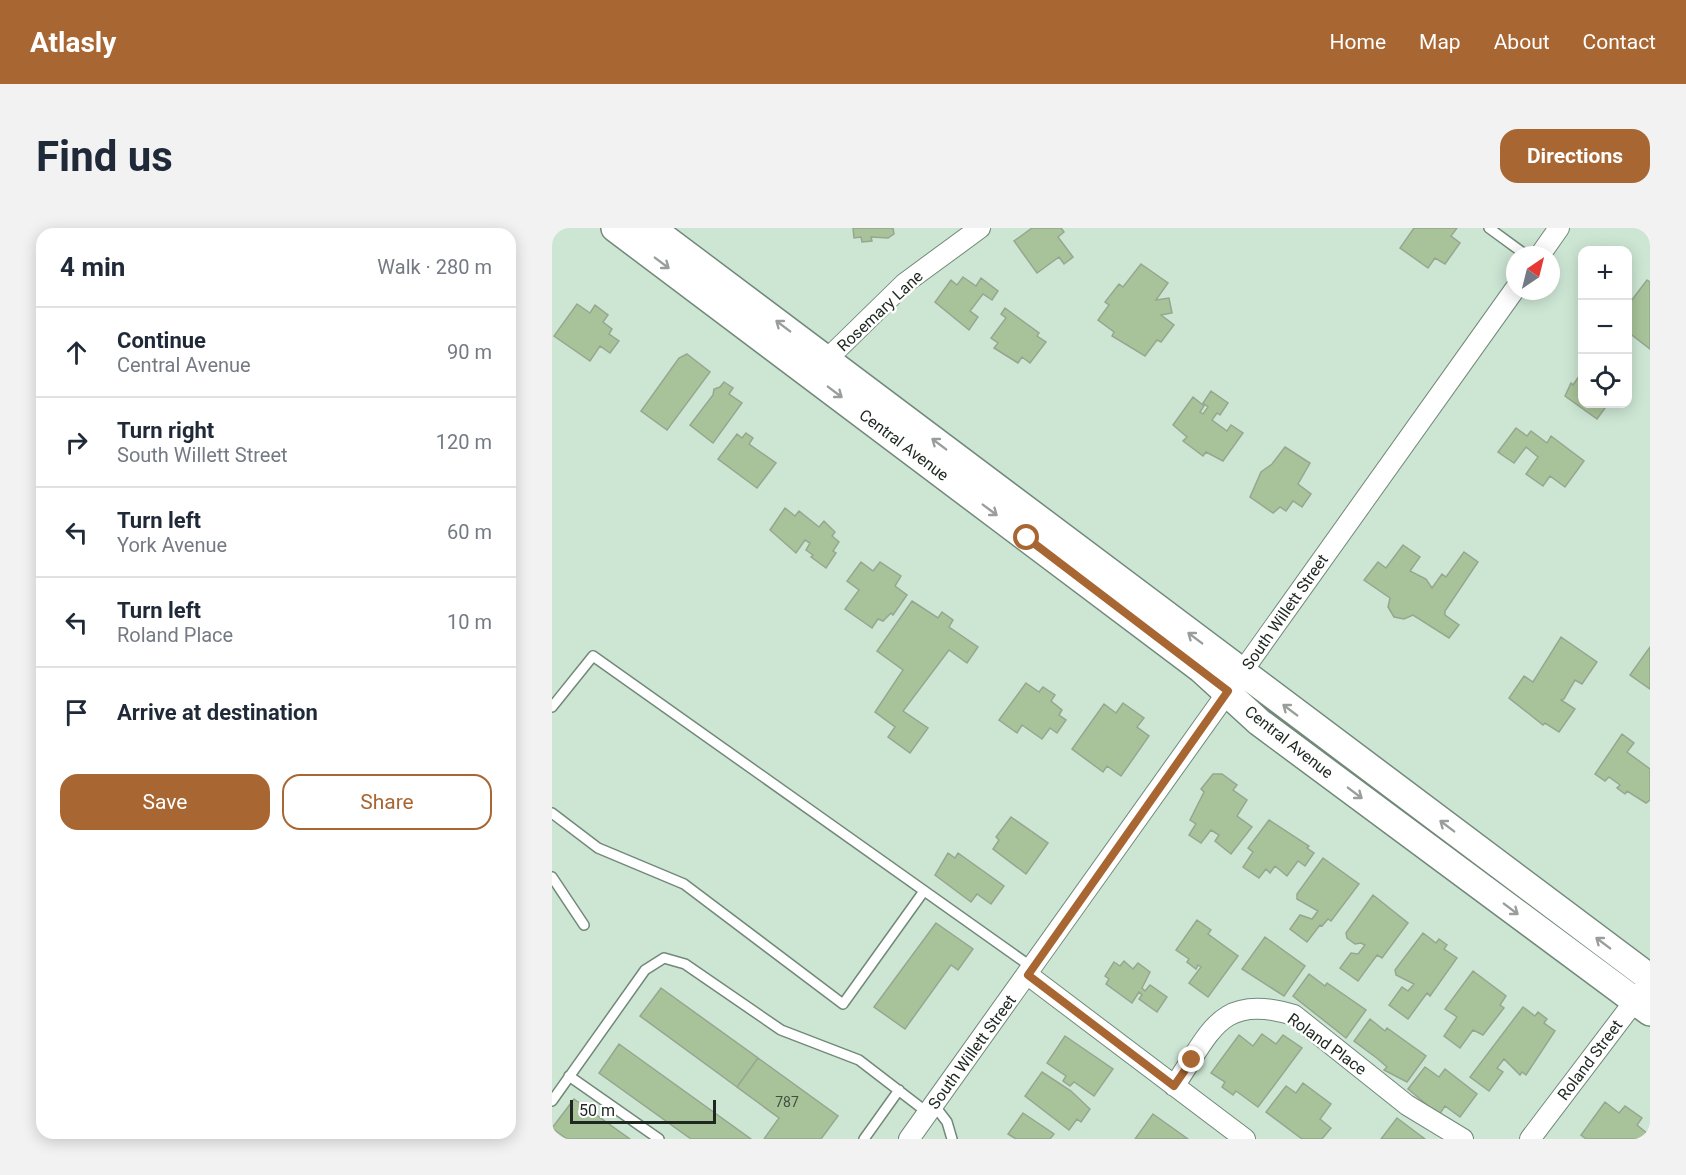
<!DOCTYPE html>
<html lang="en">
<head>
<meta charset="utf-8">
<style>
	body { margin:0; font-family:Roboto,sans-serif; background:#f2f2f3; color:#1f2937 }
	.controls { position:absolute; right:18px; top:18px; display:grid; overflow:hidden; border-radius:12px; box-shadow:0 3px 15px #0003 }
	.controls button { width:54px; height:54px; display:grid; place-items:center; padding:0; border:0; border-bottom:2px solid #e0e1e3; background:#fff; color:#1f2937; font:30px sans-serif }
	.compass { position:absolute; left:954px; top:18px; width:54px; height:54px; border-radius:50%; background:#fff; box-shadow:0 3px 15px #0003; rotate:35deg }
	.scale { position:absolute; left:18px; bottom:15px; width:146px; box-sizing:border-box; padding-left:6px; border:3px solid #1e2821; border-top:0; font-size:16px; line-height:21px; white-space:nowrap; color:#1e2821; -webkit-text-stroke:4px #fff; paint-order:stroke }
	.stop { position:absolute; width:18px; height:18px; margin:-14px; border:4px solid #a86632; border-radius:50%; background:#fff }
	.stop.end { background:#a86632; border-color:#fff; box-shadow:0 2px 6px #0008 }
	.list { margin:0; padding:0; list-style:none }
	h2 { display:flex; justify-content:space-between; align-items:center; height:78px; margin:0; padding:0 24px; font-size:26px }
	h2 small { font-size:20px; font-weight:400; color:#747a83 }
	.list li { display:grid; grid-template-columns:39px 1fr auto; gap:18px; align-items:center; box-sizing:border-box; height:90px; padding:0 24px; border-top:2px solid #e0e1e3 }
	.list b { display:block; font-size:22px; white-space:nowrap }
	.list p { margin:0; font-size:20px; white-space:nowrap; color:#747a83 }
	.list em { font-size:20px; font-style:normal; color:#747a83 }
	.actions { display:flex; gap:12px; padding:18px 24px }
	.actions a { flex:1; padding:14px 0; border:2px solid #a86632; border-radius:18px; text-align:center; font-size:21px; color:#a86632 }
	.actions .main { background:#a86632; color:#fff }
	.icon { flex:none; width:33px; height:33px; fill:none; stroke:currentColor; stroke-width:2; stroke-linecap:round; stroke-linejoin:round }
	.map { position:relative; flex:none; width:1098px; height:911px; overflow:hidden; border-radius:18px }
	header { display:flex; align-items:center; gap:36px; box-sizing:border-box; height:84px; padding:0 30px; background:#a86632; color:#fff }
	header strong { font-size:28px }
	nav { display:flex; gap:33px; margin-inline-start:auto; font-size:21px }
	.intro { display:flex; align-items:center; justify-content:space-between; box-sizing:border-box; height:144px; padding:0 36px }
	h1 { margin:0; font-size:42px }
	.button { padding:15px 27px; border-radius:18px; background:#a86632; color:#fff; font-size:21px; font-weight:700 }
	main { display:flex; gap:36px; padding:0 36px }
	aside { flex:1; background:#fff; border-radius:18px; box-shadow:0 3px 15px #0003 }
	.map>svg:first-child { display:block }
</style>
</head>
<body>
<header>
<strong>Atlasly</strong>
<nav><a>Home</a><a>Map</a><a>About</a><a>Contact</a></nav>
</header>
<div class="intro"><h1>Find us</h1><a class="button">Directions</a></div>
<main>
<aside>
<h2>4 min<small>Walk · 280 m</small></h2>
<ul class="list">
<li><svg class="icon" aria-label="ahead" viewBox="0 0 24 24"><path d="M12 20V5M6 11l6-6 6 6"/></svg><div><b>Continue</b><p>Central Avenue</p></div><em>90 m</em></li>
<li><svg class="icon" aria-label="right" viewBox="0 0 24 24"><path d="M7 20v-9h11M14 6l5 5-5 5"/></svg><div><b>Turn right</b><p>South Willett Street</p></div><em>120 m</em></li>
<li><svg class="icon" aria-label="left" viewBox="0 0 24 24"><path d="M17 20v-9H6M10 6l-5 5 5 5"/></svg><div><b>Turn left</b><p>York Avenue</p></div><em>60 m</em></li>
<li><svg class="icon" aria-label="left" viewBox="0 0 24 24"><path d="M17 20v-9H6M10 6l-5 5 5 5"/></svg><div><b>Turn left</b><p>Roland Place</p></div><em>10 m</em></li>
<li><svg class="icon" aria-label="arrive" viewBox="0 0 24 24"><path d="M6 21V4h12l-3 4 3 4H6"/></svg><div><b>Arrive at destination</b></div></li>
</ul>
<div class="actions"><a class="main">Save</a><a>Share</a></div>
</aside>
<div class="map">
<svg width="1098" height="911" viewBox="0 0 1098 911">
	<rect width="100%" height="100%" fill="#cde6d4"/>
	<path fill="#a8c399" stroke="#97a68f" stroke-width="1.5" d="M301,0H341L342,6L336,10L319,9L320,13L310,14L309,9L302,10Z
		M480,0H509L512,4L506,9L521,29L512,36L507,29L485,45L462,13Z
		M862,0H905L899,8L908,15L893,36L883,30L876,40L848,20Z
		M589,36L616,55L604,72L617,70L620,85L609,87L622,97L609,114L605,112L593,128L560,108L562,104L546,92L557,77L553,74L567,56L571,59Z
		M411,49L424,58L429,50L446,63L440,72L431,66L418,83L426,89L417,102L383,74L399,52L405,57Z
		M1095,52L1098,54V121L1076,104L1078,94L1076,92V77Z
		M25,76L38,85L43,77L56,87L51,94L60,101L57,106L67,113L58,125L48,118L38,133L2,108Z
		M453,80L487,105L485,108L494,114L478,135L470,129L466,135L442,120L446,115L439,110L454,90L449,86Z
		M135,126L158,144L115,202L89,183L127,130Z
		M1030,144V176H1056L1045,191L1013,168L1019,155L1021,157Z
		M172,154L181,160L177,166L190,175L161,215L138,197L161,167L162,161L168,159Z
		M659,163L676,175L668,187L665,185L660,192L675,203L679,197L691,205L671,233L654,224L651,228L631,213L635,209L621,197L641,169L652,178L648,184L651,186L656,179L651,175Z
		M964,200L975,208L979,203L995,215L999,208L1032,233L1013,259L998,248L991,258L974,246L986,229L974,219L962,235L946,224Z
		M194,205L201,210L197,216L224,235L205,260L166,231L185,206L190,210Z
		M733,219L758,235L746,256L759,266L750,279L741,273L734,283L728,279L721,285L698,269L709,244L720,236Z
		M233,280L243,288L247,283L267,299L272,293L283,304L280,308L287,314L281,323L284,325L274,340L259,329L261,327L254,322L258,315L253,312L244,325L218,302Z
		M851,317L868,329L858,343L874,351L880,360L890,346L894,349L912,324L926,334L893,383V387L907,397L897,410L861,387L852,391L842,389L836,379L838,370L812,352L826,334L834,340Z
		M309,334L321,343L328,334L349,348L343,358L355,367L341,387L339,385L331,393L326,391L320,400L293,381L307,362L295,353Z
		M360,373L386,390L390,384L401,392L397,399L426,419L415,435L397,422L351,483L376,500L358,525L336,509L343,499L323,484L351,442L325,423Z
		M1009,409L1045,434L1030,456L1023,452L1012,471L1009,472L1023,481L1007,504L993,495L991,497L957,470L972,448L981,454Z
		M1098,419V461L1078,447Z
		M474,455L487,464L491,459L503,467L499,473L510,482L507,487L514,492L505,505L498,500L490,511L470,497L465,505L447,492Z
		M571,475L592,490L585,499L597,508L569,548L555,538L551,544L520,521L552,476L564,485Z
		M1070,506L1082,515L1075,524L1098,541V572L1094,575L1075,563L1073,566L1065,560L1068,557L1057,549L1053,553L1043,546Z
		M661,546H670L685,557L681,562L695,572L685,588L700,599L679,626L663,613L667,607L659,602L649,615L637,607L644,596L638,592L652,564L649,561Z
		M459,589L496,615L474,646L441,621L447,612L444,609Z
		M717,592L757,618L755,620L762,625L753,638L746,633L735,648L723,638L718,645L714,641L707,650L691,639L701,624L696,620Z
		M396,625L403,630L406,625L452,658L439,676L425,666L419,674L383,647Z
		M771,630L807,656L779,693L776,691L770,698L768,697L755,714L738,701L748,687L760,691L766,683L745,671V666Z
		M821,667L856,695L830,730L825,727L806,753L788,740L799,725L806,726L813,717L809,715L803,716L795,710L794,705Z
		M645,692L659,702L656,706L686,728L656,769L637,755L649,739L646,737L644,741L635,734L637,731L624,722Z
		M384,695L421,721L406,742L399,737L353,801L322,779Z
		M871,705L884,715L887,711L895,717L892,721L905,730L878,768L875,765L856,791L837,777L850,759L856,763L862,756L844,747L843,742Z
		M713,709L753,738L732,768L690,741Z
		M572,733L581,741L586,735L598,744L590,760L593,763L598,757L615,769L605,784L587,771L590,767L587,764L580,775L554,756L557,751L553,748L562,734L568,738Z
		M921,743L954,768L948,777L952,780L931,807L921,802L908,820L892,808L905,789L893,781Z
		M757,746L773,758L775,755L814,782L794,810L741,768Z
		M109,760L206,830L185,859L88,788Z
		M971,779L983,788L986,784L995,791L992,795L1003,803L974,847L970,844L968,847L952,831L945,840L951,844L937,863L918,849Z
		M818,791L833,803L835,800L874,828L855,854L832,842L835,839L826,831L802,813Z
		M710,806L724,816L731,807L750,820L706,879L684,863L681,867L670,859L673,854L659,845L687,807L701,818Z
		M513,808L561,841L542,868L522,854L518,858L511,853L514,848L495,835Z
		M67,816L199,911H139L47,845Z
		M206,830L286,888L269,911H212L227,890L185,859Z
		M873,839L887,849L893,841L925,866L908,889L893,878L887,887L856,861Z
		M490,844L519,863L538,881L529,894L525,891L517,902L473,868Z
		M751,855L779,876L768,891L779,900L770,911H750L714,884L734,858L744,865Z
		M22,871L78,911H15L0,900Z
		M1053,874L1067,885L1073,878L1090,890L1085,897L1096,906L1094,908L1098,911H1034L1029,907Z
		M471,885L502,906L498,911H464L456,906Z
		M601,886L636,911H583Z
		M845,890L873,911H829Z"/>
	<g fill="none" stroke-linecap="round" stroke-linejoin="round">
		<g stroke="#728979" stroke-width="12">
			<path id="lane" d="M937,0L974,27
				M0,479L41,428L481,740
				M0,585L46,620L132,656L291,776L372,663
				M0,649L32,697
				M17,848L107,911
				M0,873L93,742L112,730L133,736L229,802L307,832L376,885
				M382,877L395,894L400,911
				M312,911L347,862"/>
		</g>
		<g stroke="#728979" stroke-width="22">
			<path id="street" d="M988,27L1007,0
				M265,141L353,55L428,0
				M476,747L693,911
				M622,858C659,805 667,764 742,787L855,877L911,911
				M357,911L963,61
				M978,911L1091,762"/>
		</g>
		<g stroke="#728979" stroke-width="30">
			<path id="secondary" d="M63,0L649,441L707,494L1098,784
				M99,0L1098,750"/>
		</g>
		<use href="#lane" stroke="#fff" stroke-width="9"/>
		<use href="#street" stroke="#fff" stroke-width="20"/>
		<use href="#secondary" stroke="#fff" stroke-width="27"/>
	</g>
	<defs><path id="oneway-shaft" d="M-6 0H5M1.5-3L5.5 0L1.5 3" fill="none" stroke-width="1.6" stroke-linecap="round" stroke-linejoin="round" transform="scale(1.5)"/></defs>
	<g stroke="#9a9e9b">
		<use href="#oneway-shaft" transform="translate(110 35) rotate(37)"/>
		<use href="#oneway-shaft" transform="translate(231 98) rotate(-143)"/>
		<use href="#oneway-shaft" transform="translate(283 164) rotate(37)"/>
		<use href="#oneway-shaft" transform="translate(387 216) rotate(-143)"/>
		<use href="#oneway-shaft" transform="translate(438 282) rotate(37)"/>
		<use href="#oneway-shaft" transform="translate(643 410) rotate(-143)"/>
		<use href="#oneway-shaft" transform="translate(738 482) rotate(-143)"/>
		<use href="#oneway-shaft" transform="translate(803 565) rotate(37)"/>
		<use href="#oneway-shaft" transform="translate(895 598) rotate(-143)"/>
		<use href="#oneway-shaft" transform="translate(959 681) rotate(37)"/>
		<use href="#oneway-shaft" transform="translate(1051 715) rotate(-143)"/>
	</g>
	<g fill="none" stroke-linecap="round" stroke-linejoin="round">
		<path stroke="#a86632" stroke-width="8" d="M475,310L676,463L476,747L622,858L640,832"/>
	</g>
	<g text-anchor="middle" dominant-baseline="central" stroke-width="5" stroke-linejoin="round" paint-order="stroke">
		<g font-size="14" fill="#404f3f">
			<text x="235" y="874">787</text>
		</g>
		<g font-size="16" fill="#1e2821" stroke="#fff">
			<text transform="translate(328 83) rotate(-43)">Rosemary Lane</text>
			<text transform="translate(352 217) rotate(37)">Central Avenue</text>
			<text transform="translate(733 384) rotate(-55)">South Willett Street</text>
			<text transform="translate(737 514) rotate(38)">Central Avenue</text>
			<text transform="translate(775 816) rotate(36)">Roland Place</text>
			<text transform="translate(420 824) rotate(-54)">South Willett Street</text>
			<text transform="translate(1038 832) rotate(-53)">Roland Street</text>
		</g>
	</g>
</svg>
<div class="controls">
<button>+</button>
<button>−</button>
<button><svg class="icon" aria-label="locate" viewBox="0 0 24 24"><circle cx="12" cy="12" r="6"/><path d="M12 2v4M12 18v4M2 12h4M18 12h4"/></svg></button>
</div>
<svg class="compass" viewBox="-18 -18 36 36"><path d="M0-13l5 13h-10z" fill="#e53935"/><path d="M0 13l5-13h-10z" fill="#747a83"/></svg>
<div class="scale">50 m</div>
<div class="stop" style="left:475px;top:310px"></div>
<div class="stop end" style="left:640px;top:832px"></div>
</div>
</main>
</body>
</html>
